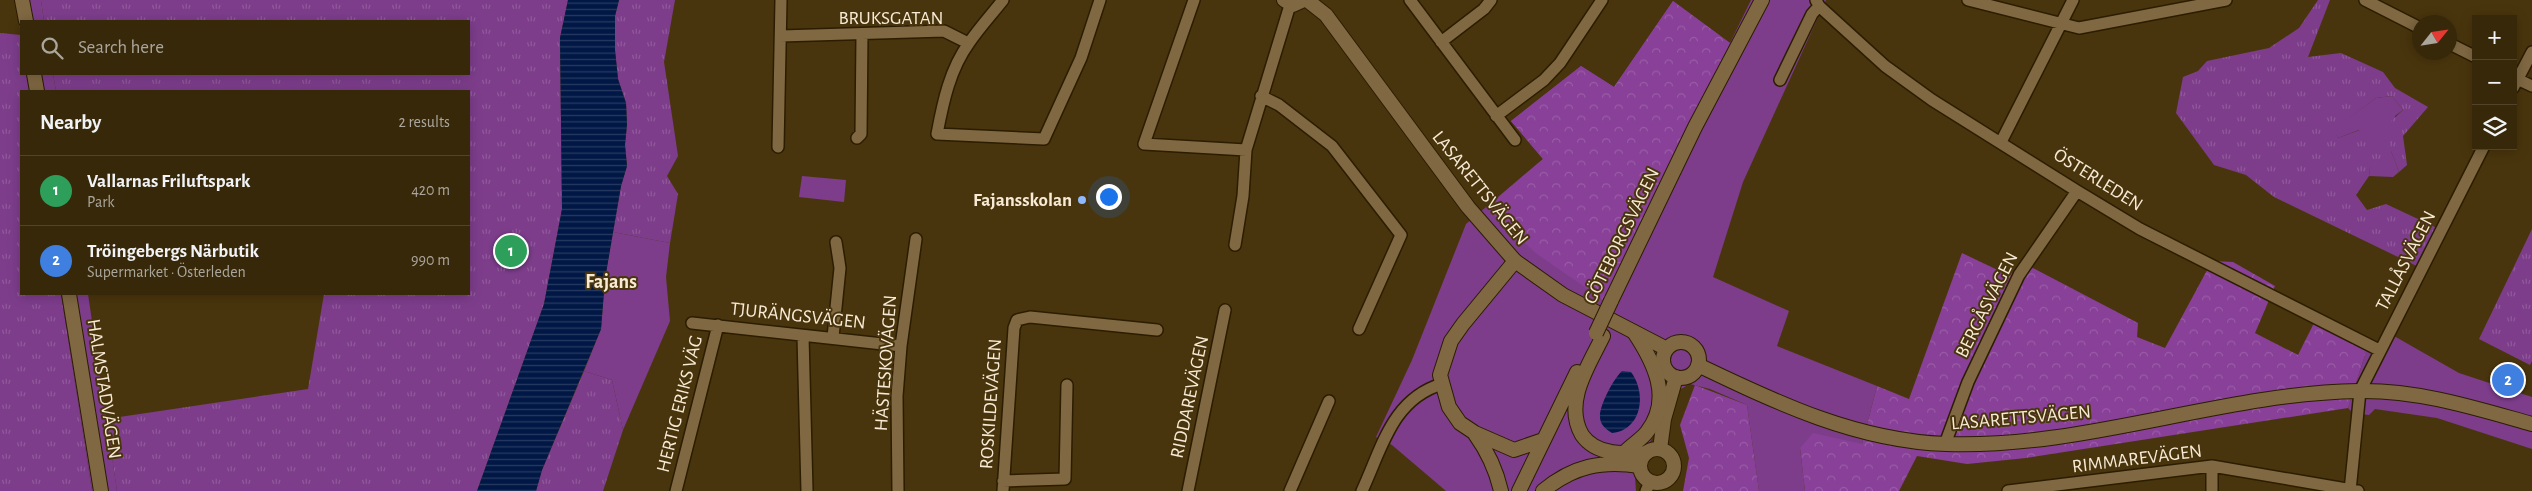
<!DOCTYPE html>
<html lang="en">
<head>
<meta charset="utf-8">
<style>
	body { margin:0; font-family:"Alegreya Sans",sans-serif; background:#423418; color:#f1f3f6 }
	.controls { position:absolute; right:15px; top:15px; display:grid; overflow:hidden; border-radius:0px; box-shadow:0 2px 12px #0003 }
	.controls button { width:45px; height:45px; display:grid; place-items:center; padding:0; border:0; border-bottom:1px solid #51442b; background:#37280a; color:#f1f3f6; font:25px sans-serif }
	.compass { position:absolute; left:2412px; top:15px; width:45px; height:45px; border-radius:50%; background:#37280a; box-shadow:0 2px 12px #0003; rotate:60deg }
	.you { position:absolute; left:1108px; top:196px; width:18px; height:18px; margin:-12px; border:4px solid #fff; border-radius:50%; background:#1a73e8; box-shadow:0 0 0 8px #1a73e833 }
	.badge { display:grid; place-items:center; width:32px; height:32px; border-radius:50%; background:#8c9099; color:#fff; font-size:16px; font-weight:700 }
	.pin { position:absolute; translate:-50% -50%; border:2px solid #fff; box-shadow:0 1px 5px #0006 }
	.list { margin:0; padding:0; list-style:none }
	h2 { display:flex; justify-content:space-between; align-items:center; height:65px; margin:0; padding:0 20px; font-size:21px }
	h2 small { font-size:16px; font-weight:400; color:#aaa69c }
	.list li { display:grid; grid-template-columns:32px 1fr auto; gap:15px; align-items:center; box-sizing:border-box; height:70px; padding:0 20px; border-top:1px solid #51442b }
	.list b { display:block; font-size:19px; white-space:nowrap }
	.list p { margin:0; font-size:16px; white-space:nowrap; color:#aaa69c }
	.list em { font-size:16px; font-style:normal; color:#aaa69c }
	.icon { flex:none; width:28px; height:28px; fill:none; stroke:currentColor; stroke-width:2; stroke-linecap:round; stroke-linejoin:round }
	.map { position:relative; flex:none; width:2532px; height:491px; overflow:hidden }
	.search { position:absolute; background:#37280a; box-shadow:0 2px 12px #0003; left:20px; top:20px; width:450px; height:55px; display:flex; align-items:center; gap:12px; box-sizing:border-box; padding:0 18px; border-radius:0px; color:#aaa69c; font-size:19px }
	.panel { position:absolute; background:#37280a; box-shadow:0 2px 12px #0003; left:20px; top:90px; width:450px; height:205px; border-radius:0px }
	.map>svg:first-child { display:block }
</style>
</head>
<body>
<div class="map">
<svg width="2532" height="491" viewBox="0 0 2532 491">
	<defs>
		<pattern id="forest-crowns" width="20" height="18" patternUnits="userSpaceOnUse" patternTransform="scale(1.25)"><rect width="20" height="18" fill="#884098"/><path d="M2 6a3 3 0 1 1 6 0M12 15a3 3 0 1 1 6 0" fill="none" stroke="#9a5ca6"/></pattern>
		<pattern id="park-tufts" width="24" height="20" patternUnits="userSpaceOnUse" patternTransform="scale(1.25)"><rect width="24" height="20" fill="#7d3d8b"/><path d="M3 7l-1-3M5 7V3M7 7l1-3M15 17l-1-3M17 17v-4M19 17l1-3" fill="none" stroke="#90599b"/></pattern>
		<pattern id="water-rules" width="6" height="5" patternUnits="userSpaceOnUse" patternTransform="scale(1.25)"><rect width="6" height="5" fill="#011846"/><path d="M0 2.5h6" fill="none" stroke="#273a60"/></pattern>
	</defs>
	<rect width="100%" height="100%" fill="#49350d"/>
	<path fill="#7d3d8b" d="M16,0H41L44,21H21V35Z
		M1751,0H1826L1743,182L1713,277L1789,311L1777,346L1877,386L1862,444L1800,448L1805,491H1759L1747,405L1710,389L1690,384L1679,390L1650,442L1634,463L1636,491H1446L1392,445L1376,437L1412,360L1466,224L1543,159L1511,121L1581,66L1614,87L1673,1L1730,43Z
		M27,74H53L56,91H30Z
		M2392,96L2403,110L2395,116L2391,151L2399,172L2393,177L2369,176L2370,168L2381,161V150L2359,130L2338,138L2333,129L2376,98Z
		M802,176L846,180L844,202L799,197Z
		M613,232L670,243L666,277L670,321L623,430L612,380L584,371L601,329L605,279Z
		M61,294H88L117,491H92Z
		M2394,336L2459,373L2532,397V449L2437,418L2375,409L2369,415L2353,413L2348,408L2367,349Z"/>
	<path fill="url(#forest-crowns)" d="M1673,1L1730,43L1605,301L1537,254L1486,208L1543,159L1511,121L1581,66L1614,87Z
		M1962,253L2006,274L2033,268L2138,323L2137,337L2165,348L2212,261L2233,262L2275,286L2255,333L2298,355L2314,323L2367,349L2348,408L2026,458L1967,464L1917,456L1899,491H1805L1800,448L1813,433L1862,444L1877,386L1909,399Z
		M1695,385L1747,405L1759,491H1683L1689,458L1680,425Z"/>
	<path fill="url(#park-tufts)" d="M41,0H568L560,38L562,209L544,304L477,491H117L106,419L308,389L324,294H469V91H56L53,74H469V21H44Z
		M619,0H675L664,62L678,156L667,176L678,194L670,243L613,232L621,186L627,166L625,145L627,124L626,103L618,79L615,50V16Z
		M2318,0H2330L2308,57L2341,53L2383,72L2395,88L2428,107L2403,136L2407,165L2399,172L2391,151L2388,124L2403,110L2392,96L2376,98L2334,129L2338,138L2368,127L2372,141L2381,149V161L2377,166L2370,168L2369,176L2356,195L2367,210L2386,204L2435,227L2445,235L2427,271L2274,197L2246,175L2214,165L2176,113L2183,77L2198,71L2207,61L2269,48L2299,28Z
		M0,33L21,35V74H27L30,91H21V294H61L92,491H0Z
		M2532,229V361L2530,365L2479,339Z
		M584,371L612,380L623,430L603,491H536L542,470Z"/>
	<path fill="url(#water-rules)" d="M568,0H619L615,16V50L618,79L626,103L627,124L625,145L627,166L621,186L605,279L601,329L542,470L536,491H477L544,304L562,209L560,38Z
		M1622,371L1631,372C1647,393 1642,430 1612,433C1606,429 1600,425 1600,417C1599,406 1614,378 1622,371Z"/>
	<g fill="none" stroke-linecap="round" stroke-linejoin="round">
		<g stroke="#2c1d01" stroke-width="14">
			<path id="minor" d="M1003,0C992,14 979,28 969,43C950,69 943,102 937,134L1044,139L1081,58L1100,0
				M1194,0L1144,144L1246,150
				M1410,0L1515,140
				M1816,0L1819,6L1885,66L1932,100L2077,191L2140,229L2379,350
				M1968,0L2079,28L2226,0
				M2365,0L2420,28
				M781,36L944,31L968,43
				M1441,42L1484,9L1491,0
				M2450,44L2476,57
				M2513,77L2532,86
				M1780,80L1812,14L1819,6
				M2513,88L2532,52
				M1261,96L1279,105L1332,146L1401,235L1359,329
				M1496,116L1544,80L1560,63L1602,0
				M857,138L861,134L862,34
				M2001,142L2073,0
				M778,147L781,0
				M1235,245L1243,196L1246,150L1290,5
				M692,323L901,346
				M803,336L807,491
				M833,337L840,268L836,242
				M1945,444L1968,382L2019,275L2077,191
				M1003,481L1065,479L1067,385
				M676,491L718,325
				M898,491L897,396L901,346L916,239
				M1003,491L1014,328L1017,320L1030,317L1157,330
				M1188,491L1225,310
				M1290,491L1329,401
				M1362,491C1382,448 1392,399 1442,384
				M1646,491L1650,482
				M2008,491L2212,466L2358,491
				M2212,491V466
				M2350,491L2360,391L2484,146"/>
		</g>
		<g stroke="#2c1d01" stroke-width="16">
			<path id="tertiary" d="M1284,0L1293,5L1304,0
				M1307,0L1326,15L1468,207L1515,261L1563,295L1667,349
				M1663 360a18 18 0 1 1 36 0a18 18 0 1 1-36 0Z
				M1698,365C1777,403 1857,441 1946,444C2084,449 2222,393 2359,391C2419,390 2475,408 2532,424
				M1660,449L1664,419L1676,377
				M1640 466a17 17 0 1 1 34 0a17 17 0 1 1-34 0Z"/>
		</g>
		<g stroke="#2c1d01" stroke-width="16">
			<path id="secondary" d="M22,0L26,21
				M34,74L37,91
				M1515,261L1463,324L1451,341L1440,375L1449,407L1460,423L1475,433L1514,450L1543,440
				M69,294L101,491
				M1611,301L1695,127L1762,0
				M1603,336C1589,365 1563,402 1582,435C1589,445 1599,450 1611,452C1623,453 1634,456 1646,453
				M1475,434C1488,452 1496,469 1501,491
				M1624,453C1631,445 1641,440 1647,432C1673,399 1654,362 1634,332
				M1519,491L1577,372
				M1543,491C1573,466 1602,460 1640,466"/>
		</g>
		<use href="#minor" stroke="#7f6842" stroke-width="11"/>
		<use href="#tertiary" stroke="#7f6842" stroke-width="14"/>
		<use href="#secondary" stroke="#7f6842" stroke-width="14"/>
		<g stroke="#2c1d01" stroke-width="16" stroke-linecap="butt">
			<path id="secondary-bridge" d="M1596,333L1611,301"/>
		</g>
		<use href="#secondary-bridge" stroke="#7f6842" stroke-width="14"/>
	</g>
	<circle fill="#8fb8fd" stroke="#49350d" stroke-width="2" cx="1082" cy="200" r="5"/>
	<g text-anchor="middle" dominant-baseline="central" stroke-width="4" stroke-linejoin="round" paint-order="stroke">
		<g font-size="19" fill="#f7ebd6" stroke="#49350d">
			<text x="891" y="18">BRUKSGATAN</text>
			<text transform="translate(2098 180) rotate(32)">ÖSTERLEDEN</text>
			<text transform="translate(1480 188) rotate(51)">LASARETTSVÄGEN</text>
			<text transform="translate(1622 236) rotate(-64)">GÖTEBORGSVÄGEN</text>
			<text transform="translate(2406 261) rotate(-63)">TALLÅSVÄGEN</text>
			<text transform="translate(1987 305) rotate(-63)">BERGÅSVÄGEN</text>
			<text transform="translate(798 316) rotate(6)">TJURÄNGSVÄGEN</text>
			<text transform="translate(886 363) rotate(-86)">HÄSTESKOVÄGEN</text>
			<text transform="translate(104 389) rotate(81)">HALMSTADVÄGEN</text>
			<text transform="translate(1190 397) rotate(-78)">RIDDAREVÄGEN</text>
			<text transform="translate(680 404) rotate(-76)">HERTIG ERIKS VÄG</text>
			<text transform="translate(991 404) rotate(-86)">ROSKILDEVÄGEN</text>
			<text transform="translate(2021 418) rotate(-5)">LASARETTSVÄGEN</text>
			<text transform="translate(2137 459) rotate(-7)">RIMMAREVÄGEN</text>
		</g>
		<g font-size="19" font-weight="bold" fill="#f7ebd6" stroke="#49350d" text-anchor="end">
			<text x="1072" y="200">Fajansskolan</text>
		</g>
		<g font-size="20" font-weight="bold" fill="#f7ebd6" stroke="#49350d">
			<text x="611" y="282">Fajans</text>
		</g>
	</g>
</svg>
<div class="controls">
<button>+</button>
<button>−</button>
<button><svg class="icon" aria-label="layers" viewBox="0 0 24 24"><path d="M12 4l9 5-9 5-9-5zM3 14l9 5 9-5"/></svg></button>
</div>
<svg class="compass" viewBox="-18 -18 36 36"><path d="M0-13l5 13h-10z" fill="#e53935"/><path d="M0 13l5-13h-10z" fill="#aaa69c"/></svg>
<div class="you"></div>
<div class="pin badge" style="left:511px;top:251px;background:#2e9e5b">1</div>
<div class="pin badge" style="left:2508px;top:380px;background:#3f7fe0">2</div>
<div class="search"><svg class="icon" aria-label="search" viewBox="0 0 24 24"><circle cx="10" cy="10" r="6"/><path d="M15 15l6 6"/></svg>Search here</div>
<section class="panel">
<h2>Nearby<small>2 results</small></h2>
<ul class="list">
<li><span class="badge" style="background:#2e9e5b">1</span><div><b>Vallarnas Friluftspark</b><p>Park</p></div><em>420 m</em></li>
<li><span class="badge" style="background:#3f7fe0">2</span><div><b>Tröingebergs Närbutik</b><p>Supermarket · Österleden</p></div><em>990 m</em></li>
</ul>
</section>
</div>
</body>
</html>
